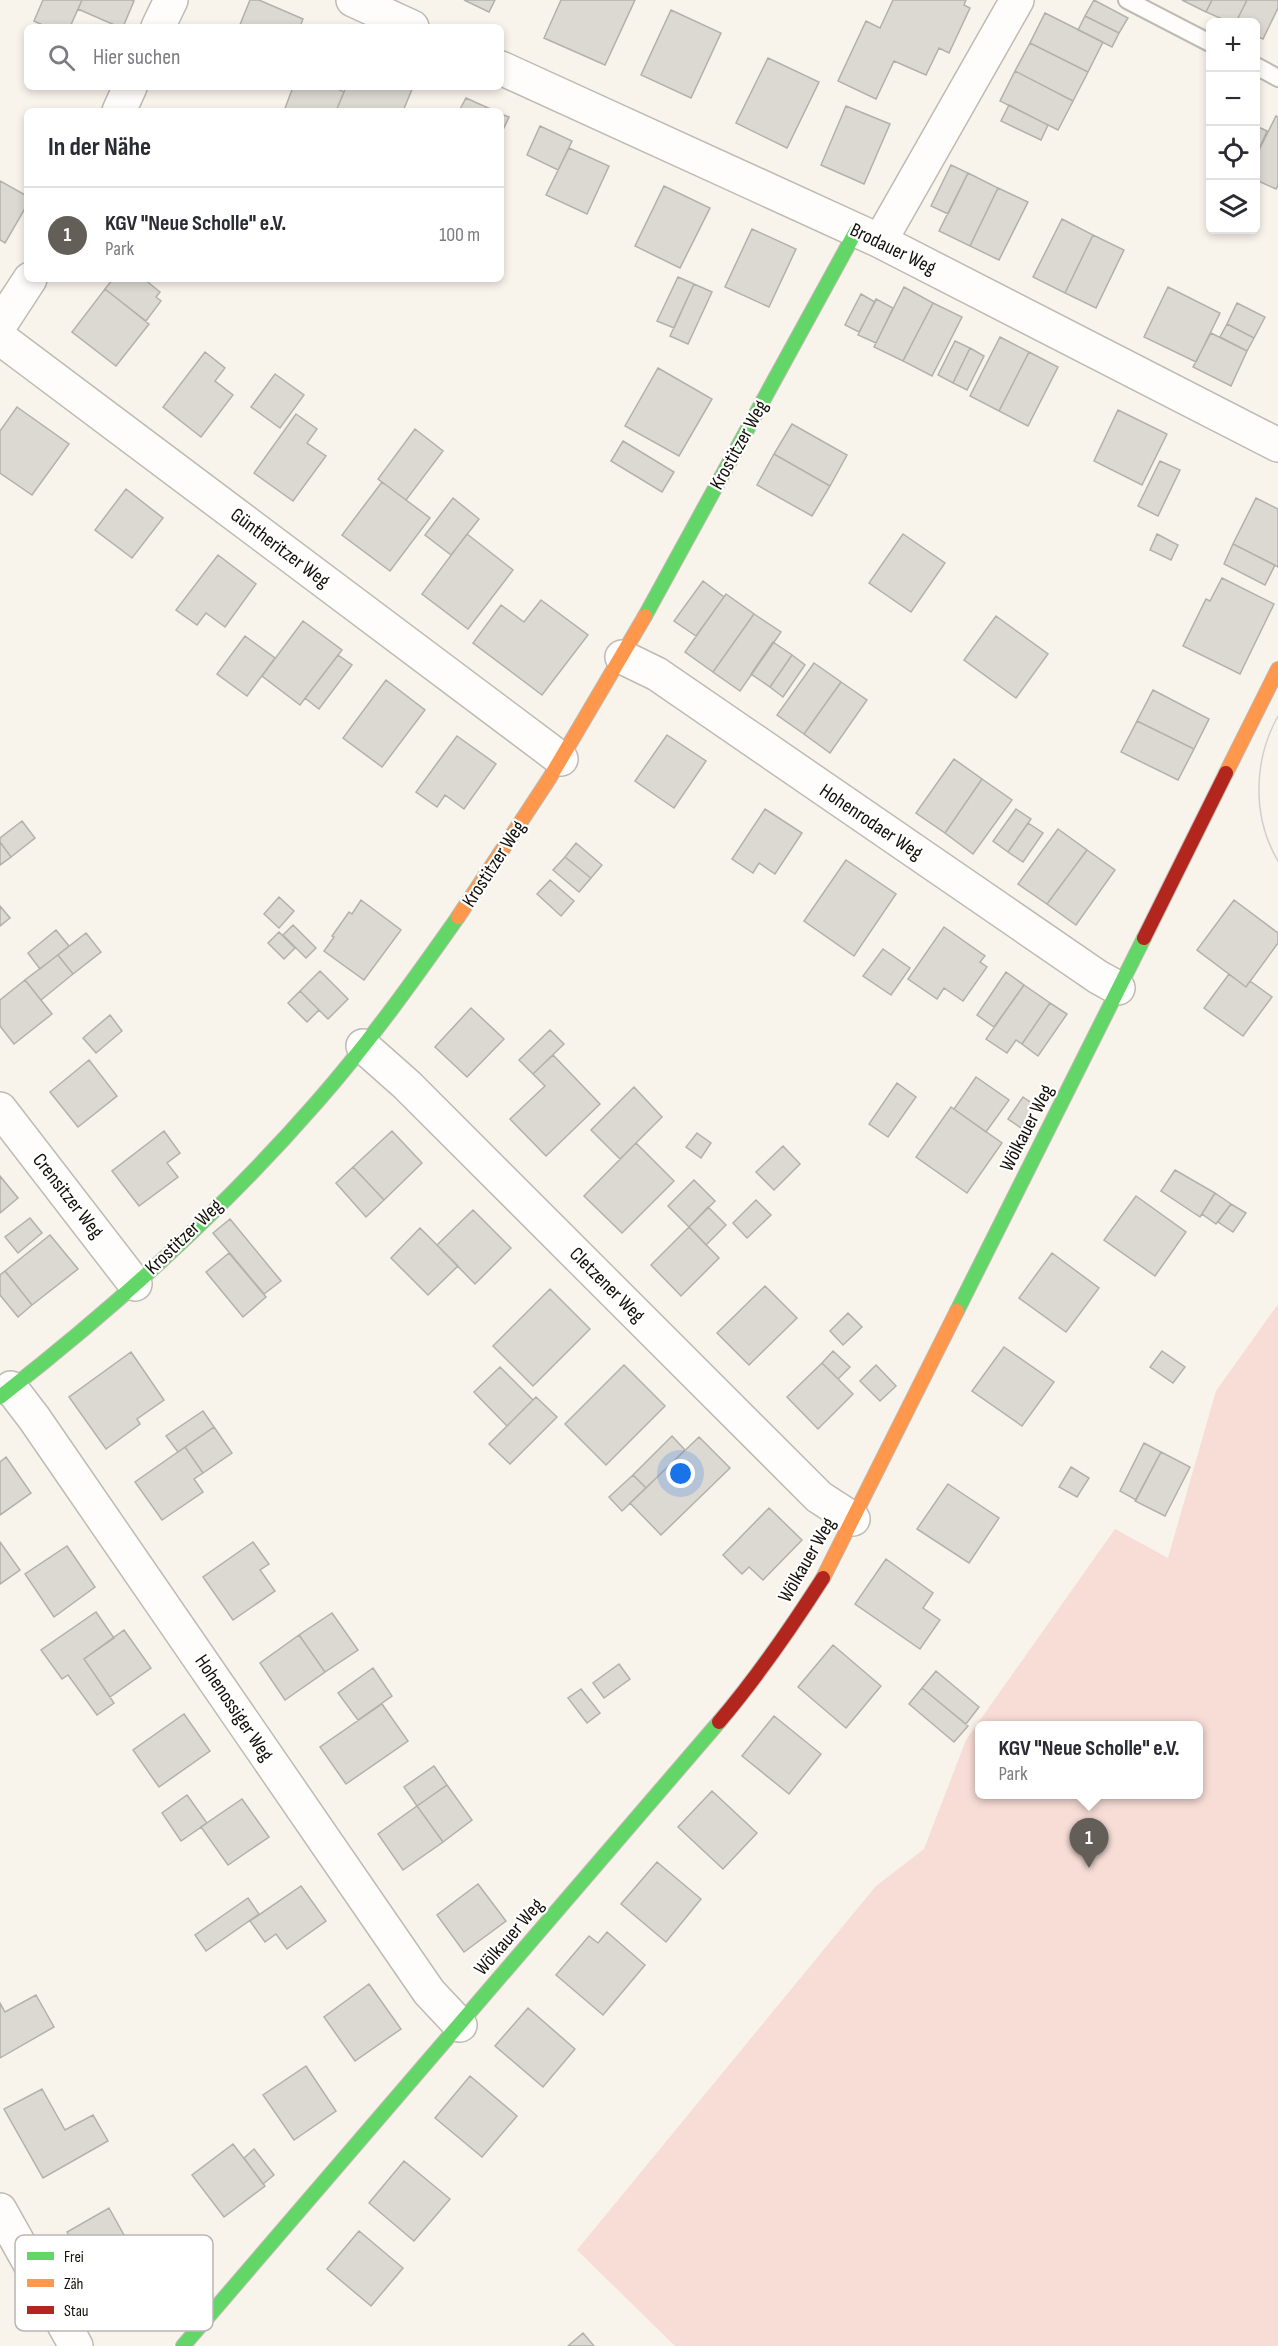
<!DOCTYPE html>
<html lang="de">
<head>
<meta charset="utf-8">
<style>
	body { margin:0; font-family:"Sofia Sans Condensed",sans-serif; background:#f7f7f7; color:#2b2b33 }
	.controls { position:absolute; right:18px; top:18px; display:grid; overflow:hidden; border-radius:9px; box-shadow:0 3px 9px #0003 }
	.controls button { width:54px; height:54px; display:grid; place-items:center; padding:0; border:0; border-bottom:2px solid #e1e1e2; background:#fff; color:#2b2b33; font:30px sans-serif }
	.you { position:absolute; left:681px; top:1474px; width:21px; height:21px; margin:-15px; border:4px solid #fff; border-radius:50%; background:#1a73e8; box-shadow:0 0 0 9px #1a73e833 }
	.badge { display:grid; place-items:center; width:39px; height:39px; border-radius:50%; background:#635f58; color:#fff; font-size:20px; font-weight:700 }
	.pin { position:absolute; translate:-50% -50px; filter:drop-shadow(0 2px 3px #0008) }
	.pin::after { content:''; position:absolute; top:32px; width:21px; height:18px; background:inherit; clip-path:polygon(0 0,100% 0,50% 100%) }
	.popup { position:absolute; left:975px; top:1721px; width:228px; height:78px; box-sizing:border-box; display:grid; place-content:center; border-radius:9px; background:#fff; filter:drop-shadow(0 2px 4px #0005); font-size:20px; white-space:nowrap; color:#7c7c81 }
	.popup b { font-size:22px; color:#2b2b33 }
	.popup::after { content:''; position:absolute; left:50%; top:100%; margin-left:-12px; border:12px solid transparent; border-top-color:#fff }
	.list { margin:0; padding:0; list-style:none }
	h2 { display:flex; justify-content:space-between; align-items:center; height:78px; margin:0; padding:0 24px; font-size:26px }
	h2 small { font-size:20px; font-weight:400; color:#7c7c81 }
	.list li { display:grid; grid-template-columns:39px 1fr auto; gap:18px; align-items:center; box-sizing:border-box; height:96px; padding:0 24px; border-top:2px solid #e1e1e2 }
	.list b { display:block; font-size:22px; white-space:nowrap }
	.list p { margin:0; font-size:20px; white-space:nowrap; color:#7c7c81 }
	.list em { font-size:20px; font-style:normal; color:#7c7c81 }
	.icon { flex:none; width:33px; height:33px; fill:none; stroke:currentColor; stroke-width:2; stroke-linecap:round; stroke-linejoin:round }
	.map { position:relative; flex:none; width:1278px; height:2346px; overflow:hidden }
	.search { position:absolute; background:#fff; box-shadow:0 3px 9px #0003; left:24px; top:24px; width:480px; height:66px; display:flex; align-items:center; gap:15px; box-sizing:border-box; padding:0 21px; border-radius:9px; color:#7c7c81; font-size:22px }
	.panel { position:absolute; background:#fff; box-shadow:0 3px 9px #0003; left:24px; top:108px; width:480px; height:174px; border-radius:9px }
	.map>svg:first-child { display:block }
</style>
</head>
<body>
<div class="map">
<svg width="1278" height="2346" viewBox="0 0 1278 2346">
	<rect width="100%" height="100%" fill="#f8f3eb"/>
	<path fill="#f7ddd6" fill-rule="evenodd" d="M1278,1304V2346H675L577,2250L876,1886L924,1849L966,1740L1115,1529L1168,1558L1216,1391ZM980,1726H1198V1794H980Z"/>
	<path fill="#dbd9d2" stroke="#b4b1aa" stroke-width="1.5" d="M43,0H82L70,27H47L34,21Z
		M82,0H131L134,1L123,27H119L78,9Z
		M250,0H259L303,19L300,27H239Z
		M464,0H495L489,12Z
		M561,0H635L605,65L544,38Z
		M893,0H966L964,5L970,8L949,53L939,48L926,75L894,61L876,99L838,81L866,21L880,28Z
		M1094,0L1128,18L1119,33L1085,16Z
		M1182,0H1212L1206,12Z
		M1212,0H1247L1236,22H1229L1206,12Z
		M1247,0H1278V8L1263,39L1256,36V22H1236Z
		M671,10L721,33L691,98L641,75Z
		M1045,13L1103,42L1088,72L1030,43Z
		M1085,16L1119,33L1112,47L1078,30Z
		M1030,43L1088,72L1073,101L1015,71Z
		M768,58L819,82L787,148L736,123Z
		M1015,71L1073,101L1058,130L1000,101Z
		M293,87H334L344,92L336,111H284Z
		M346,87H413L403,111H336Z
		M466,98L495,111H459Z
		M1009,105L1048,125L1041,140L1001,121Z
		M846,106L890,124L864,184L821,165Z
		M501,114L509,117L501,134Z
		M1276,116L1278,117V185L1276,189L1256,180V156Z
		M540,126L572,141L558,170L527,155Z
		M1256,126L1267,131L1256,156Z
		M569,148L609,166L587,214L546,195Z
		M951,165L968,173L948,214L931,206Z
		M968,173L998,188L970,246L939,231Z
		M0,181L27,196V205L5,243L0,240Z
		M664,186L710,208L680,268L635,246Z
		M998,188L1028,202L999,260L970,246Z
		M1062,219L1093,235L1065,293L1033,277Z
		M752,229L796,249L769,307L725,287Z
		M1093,235L1124,250L1096,308L1065,293Z
		M678,277L694,284L674,328L657,321Z
		M113,279H144L160,292L156,297L161,301L146,321L105,289Z
		M694,284L712,292L688,344L670,336Z
		M904,287L933,303L903,361L874,347Z
		M1168,287L1220,313L1196,362L1144,337Z
		M105,289L149,324L116,366L72,332Z
		M861,294L875,302L859,332L845,325Z
		M876,299L893,308L876,343L858,335Z
		M933,303L962,317L932,376L903,361Z
		M1237,303L1265,317L1254,338L1227,324Z
		M1227,324L1254,338L1247,351L1220,337Z
		M1211,333L1247,351L1231,386L1193,367Z
		M1000,337L1029,352L999,411L970,396Z
		M955,341L970,348L953,383L938,375Z
		M970,348L984,356L967,390L953,383Z
		M205,352L225,368L215,381L233,395L201,437L163,407Z
		M1029,352L1058,367L1028,426L999,411Z
		M658,368L712,399L679,456L625,426Z
		M275,374L304,395L280,428L251,407Z
		M17,407L69,444L32,495L0,473V431Z
		M1118,410L1167,434L1142,485L1094,461Z
		M296,414L317,429L307,443L326,456L293,501L254,473Z
		M792,424L847,455L830,486L774,454Z
		M415,429L443,451L406,500L378,479Z
		M623,441L674,472L662,492L611,461Z
		M774,454L830,486L812,516L757,485Z
		M1160,461L1180,470L1158,516L1138,506Z
		M382,482L430,518L390,571L342,535Z
		M126,489L163,518L132,558L95,530Z
		M453,498L479,519L451,555L425,535Z
		M1256,498L1278,509V567L1233,544Z
		M467,534L513,570L468,629L422,594Z
		M903,534L945,563L911,612L869,583Z
		M1157,534L1178,545L1171,560L1150,550Z
		M1233,544L1275,565L1265,585L1224,564Z
		M218,555L256,584L225,627L206,613L197,625L176,610Z
		M1222,578L1274,604L1240,674L1183,646L1206,599L1210,601Z
		M703,581L724,597L696,636L674,621Z
		M726,594L754,614L713,672L685,652Z
		M541,600L588,635L542,695L473,643L501,605L524,622Z
		M754,614L781,632L740,691L713,672Z
		M996,616L1048,654L1016,698L964,660Z
		M303,621L342,650L300,705L262,676Z
		M245,636L275,658L247,696L217,674Z
		M773,642L792,655L770,687L751,674Z
		M338,655L352,665L319,709L305,698Z
		M792,655L805,665L783,697L770,687Z
		M814,663L841,682L804,734L777,715Z
		M386,680L425,710L382,767L343,738Z
		M841,682L867,700L830,753L804,734Z
		M1153,690L1209,719L1194,749L1137,721Z
		M1137,721L1194,749L1178,780L1121,752Z
		M667,735L706,761L674,808L635,781Z
		M457,736L496,764L464,809L445,795L437,807L416,792Z
		M954,759L982,779L945,833L916,813Z
		M982,779L1012,800L973,854L945,833Z
		M765,809L802,833L775,874L759,863L753,873L732,859Z
		M1016,809L1031,819L1008,852L993,841Z
		M22,821L35,838L11,857L0,842V838Z
		M1028,823L1043,833L1023,862L1008,852Z
		M1058,829L1087,850L1047,904L1018,884Z
		M0,842L11,857L0,865Z
		M576,843L602,865L591,878L565,857Z
		M1087,850L1115,870L1076,925L1047,904Z
		M565,857L591,878L579,892L553,870Z
		M846,860L896,894L854,956L804,921Z
		M550,880L574,901L561,916L537,894Z
		M279,897L294,911L279,928L264,914Z
		M361,900L401,930L364,980L324,951L334,937L332,936L349,912L352,914Z
		M1234,900L1278,933V943L1246,987L1197,950Z
		M0,906L10,918L0,926Z
		M293,925L316,948L306,958L283,935Z
		M944,927L985,956L980,962L987,967L963,1001L944,988L937,999L908,979Z
		M56,930L69,946L40,969L28,953Z
		M279,932L295,948L284,959L268,943Z
		M86,933L101,952L73,974L58,955Z
		M883,949L910,968L891,995L863,976Z
		M58,955L73,974L41,1000L25,980Z
		M320,971L348,999L328,1019L300,991Z
		M1006,972L1024,985L994,1027L977,1015Z
		M1229,974L1246,987L1250,981L1272,997L1243,1036L1204,1008Z
		M25,980L52,1014L14,1044L0,1026V1000Z
		M1024,985L1050,1003L1022,1044L1016,1040L1007,1053L986,1039Z
		M300,991L319,1010L307,1022L288,1003Z
		M1050,1003L1067,1014L1038,1056L1022,1044Z
		M471,1008L504,1039L467,1077L435,1047Z
		M110,1015L122,1031L96,1053L83,1038Z
		M550,1030L564,1044L533,1074L519,1060Z
		M553,1055L600,1104L546,1156L510,1119L545,1086L533,1074Z
		M89,1060L117,1096L78,1127L50,1092Z
		M976,1077L1009,1100L986,1132L954,1109Z
		M897,1083L916,1097L888,1137L869,1124Z
		M634,1087L662,1117L620,1159L591,1130Z
		M1023,1097L1036,1106L1021,1128L1008,1119Z
		M951,1107L1002,1143L967,1193L916,1157Z
		M164,1131L180,1153L167,1163L178,1177L139,1206L112,1171Z
		M392,1131L422,1163L384,1200L353,1167Z
		M697,1133L711,1143L701,1158L686,1147Z
		M636,1143L674,1181L622,1233L584,1196Z
		M783,1146L800,1164L774,1190L756,1172Z
		M353,1167L384,1200L366,1217L336,1183Z
		M1175,1170L1215,1193L1200,1217L1161,1191Z
		M0,1176L18,1198L0,1213Z
		M694,1180L715,1201L689,1227L668,1206Z
		M1215,1193L1231,1204L1216,1224L1202,1214Z
		M1136,1196L1186,1232L1155,1276L1104,1240Z
		M756,1200L771,1215L747,1238L733,1223Z
		M1231,1204L1246,1213L1233,1232L1218,1222Z
		M708,1207L726,1225L706,1245L689,1227Z
		M473,1210L511,1248L475,1284L437,1245Z
		M30,1218L42,1233L18,1253L5,1237Z
		M230,1219L281,1281L264,1294L213,1233Z
		M689,1227L719,1258L681,1296L651,1265Z
		M420,1228L458,1266L428,1295L391,1258Z
		M50,1235L78,1269L32,1305L5,1271Z
		M229,1253L266,1297L243,1317L206,1272Z
		M1052,1253L1099,1288L1066,1332L1019,1298Z
		M5,1271L32,1305L18,1317L0,1295V1275Z
		M765,1286L797,1318L749,1365L717,1333Z
		M550,1289L590,1329L533,1386L493,1346Z
		M848,1313L862,1327L843,1345L830,1331Z
		M1004,1347L1054,1382L1022,1426L972,1391Z
		M833,1351L850,1367L838,1379L822,1363Z
		M1162,1351L1185,1367L1173,1383L1150,1367Z
		M131,1352L164,1400L137,1419L140,1424L106,1449L69,1397Z
		M822,1363L853,1394L818,1429L787,1397Z
		M624,1365L665,1406L606,1465L565,1424Z
		M876,1365L896,1386L880,1401L860,1381Z
		M500,1367L533,1400L507,1426L474,1392Z
		M536,1397L557,1417L510,1464L489,1444Z
		M203,1411L214,1427L178,1452L166,1436Z
		M214,1427L232,1453L203,1473L185,1447Z
		M672,1436L685,1450L646,1488L633,1475Z
		M699,1437L730,1468L661,1535L630,1503Z
		M1144,1443L1161,1452L1136,1500L1120,1491Z
		M185,1447L203,1473L194,1479L203,1492L162,1520L135,1482Z
		M1161,1452L1190,1467L1165,1516L1135,1501Z
		M6,1457L31,1493L0,1515V1462Z
		M1071,1467L1089,1478L1077,1497L1059,1487Z
		M633,1475L646,1488L622,1511L609,1497Z
		M948,1484L999,1518L969,1563L917,1529Z
		M769,1508L802,1540L763,1580L749,1567L742,1574L723,1555Z
		M0,1542L20,1570L0,1584Z
		M253,1542L269,1564L260,1570L275,1591L233,1620L203,1577Z
		M67,1546L95,1587L54,1617L25,1574Z
		M886,1559L933,1593L923,1608L940,1620L920,1649L855,1604Z
		M96,1612L114,1638L84,1659L114,1703L97,1715L68,1675L62,1679L41,1650Z
		M332,1613L358,1650L325,1672L299,1635Z
		M124,1630L151,1668L110,1697L84,1659Z
		M299,1635L325,1672L285,1700L260,1663Z
		M833,1645L881,1686L846,1728L798,1687Z
		M619,1664L630,1679L604,1698L593,1683Z
		M373,1668L392,1696L358,1720L338,1693Z
		M936,1671L979,1707L966,1724L922,1688Z
		M922,1688L968,1726L954,1742L909,1704Z
		M581,1689L600,1713L587,1723L568,1698Z
		M382,1704L408,1741L346,1784L320,1747Z
		M184,1714L210,1751L159,1787L133,1750Z
		M774,1716L821,1754L789,1794L742,1756Z
		M434,1766L447,1785L417,1806L404,1787Z
		M447,1785L472,1820L443,1842L417,1806Z
		M712,1791L757,1833L723,1869L678,1827Z
		M187,1795L207,1823L181,1841L162,1813Z
		M242,1799L269,1837L228,1865L201,1827Z
		M417,1806L443,1842L403,1870L378,1834Z
		M657,1862L701,1899L666,1942L621,1904Z
		M478,1884L506,1921L464,1952L437,1915Z
		M301,1886L326,1921L287,1949L276,1934L265,1942L250,1921Z
		M248,1898L259,1914L206,1951L195,1935Z
		M607,1932L645,1965L603,2015L556,1975L589,1936L598,1943Z
		M369,1984L401,2029L355,2061L324,2017Z
		M36,1995L54,2027L0,2058V2003L5,2012Z
		M528,2008L575,2049L543,2087L495,2046Z
		M306,2066L336,2111L294,2140L263,2095Z
		M470,2076L517,2116L482,2157L435,2118Z
		M42,2089L65,2130L93,2115L108,2141L43,2178L4,2109Z
		M233,2144L265,2186L224,2217L192,2175Z
		M254,2149L274,2175L263,2184L244,2158Z
		M404,2161L450,2199L414,2241L369,2203Z
		M109,2208L134,2253L159,2240L173,2265L107,2302L67,2232Z
		M359,2231L403,2268L371,2306L327,2269Z
		M583,2333L594,2346H568Z"/>
	<g fill="none" stroke-linecap="round" stroke-linejoin="round">
		<g stroke="#bfbab3" stroke-width="20">
			<path id="lane" d="M1127,0L1210,43
				M1256,66L1278,78"/>
		</g>
		<g stroke="#bfbab3" stroke-width="36">
			<path id="street" d="M353,0L412,27
				M158,27L171,0
				M501,68L880,241L1278,445
				M119,111L130,87
				M880,241L1017,0
				M0,325L30,279
				M0,338L561,759
				M622,657L657,674L1098,977L1118,988
				M363,1046L407,1085L819,1497L853,1519
				M0,1109L135,1284
				M11,1388L34,1418L429,1992L460,2025
				M0,2210L76,2346"/>
		</g>
		<g stroke="#bfbab3" stroke-width="16">
			<path id="fast" d="M645,616L856,231
				M957,1311L1144,938
				M0,1397C113,1309 222,1211 317,1102C368,1044 413,981 458,917
				M183,2346L719,1722"/>
		</g>
		<g stroke="#bfbab3" stroke-width="16">
			<path id="slow" d="M1226,773L1278,669
				M458,917L549,779L645,616
				M823,1578L957,1311"/>
		</g>
		<g stroke="#bfbab3" stroke-width="16">
			<path id="jam" d="M1144,938L1226,773
				M719,1722C758,1676 791,1628 823,1578"/>
		</g>
		<use href="#lane" stroke="#fefdfc" stroke-width="16"/>
		<use href="#street" stroke="#fefdfc" stroke-width="33"/>
		<use href="#fast" stroke="#63d668" stroke-width="14"/>
		<use href="#slow" stroke="#ff974d" stroke-width="14"/>
		<use href="#jam" stroke="#b3261e" stroke-width="14"/>
		<path stroke="#d2d0cd" stroke-width="1.5" d="M1278,716C1253,761 1252,817 1278,861"/>
	</g>
	<g text-anchor="middle" dominant-baseline="central" stroke-width="4.5" stroke-linejoin="round" paint-order="stroke">
		<g font-size="20" fill="#130f09" stroke="#fff">
			<text transform="translate(893 249) rotate(26)">Brodauer Weg</text>
			<text transform="translate(739 445) rotate(-61)">Krostitzer Weg</text>
			<text transform="translate(280 548) rotate(37)">Güntheritzer Weg</text>
			<text transform="translate(871 822) rotate(34)">Hohenrodaer Weg</text>
			<text transform="translate(494 864) rotate(-57)">Krostitzer Weg</text>
			<text transform="translate(1027 1128) rotate(-63)">Wölkauer Weg</text>
			<text transform="translate(68 1196) rotate(52)">Crensitzer Weg</text>
			<text transform="translate(184 1237) rotate(-44)">Krostitzer Weg</text>
			<text transform="translate(607 1285) rotate(45)">Cletzener Weg</text>
			<text transform="translate(807 1560) rotate(-60)">Wölkauer Weg</text>
			<text transform="translate(234 1708) rotate(56)">Hohenossiger Weg</text>
			<text transform="translate(509 1937) rotate(-49)">Wölkauer Weg</text>
		</g>
	</g>
	<rect x="15" y="2235" width="198" height="96" rx="9" fill="#fff" stroke="#b8b7b5" stroke-width="1.5"/>
	<rect x="27" y="2252" width="27" height="8" fill="#63d668"/>
	<rect x="27" y="2279" width="27" height="8" fill="#ff974d"/>
	<rect x="27" y="2306" width="27" height="8" fill="#b3261e"/>
	<g font-size="16" fill="#130f09">
		<text x="64" y="2262">Frei</text>
		<text x="64" y="2289">Zäh</text>
		<text x="64" y="2316">Stau</text>
	</g>
</svg>
<div class="controls">
<button>+</button>
<button>−</button>
<button><svg class="icon" aria-label="locate" viewBox="0 0 24 24"><circle cx="12" cy="12" r="6"/><path d="M12 2v4M12 18v4M2 12h4M18 12h4"/></svg></button>
<button><svg class="icon" aria-label="layers" viewBox="0 0 24 24"><path d="M12 4l9 5-9 5-9-5zM3 14l9 5 9-5"/></svg></button>
</div>
<div class="you"></div>
<div class="pin badge" style="left:1089px;top:1868px">1</div>
<div class="popup"><b>KGV &quot;Neue Scholle&quot; e.V.</b>Park</div>
<div class="search"><svg class="icon" aria-label="search" viewBox="0 0 24 24"><circle cx="10" cy="10" r="6"/><path d="M15 15l6 6"/></svg>Hier suchen</div>
<section class="panel">
<h2>In der Nähe<small></small></h2>
<ul class="list">
<li><span class="badge">1</span><div><b>KGV &quot;Neue Scholle&quot; e.V.</b><p>Park</p></div><em>100 m</em></li>
</ul>
</section>
</div>
</body>
</html>
